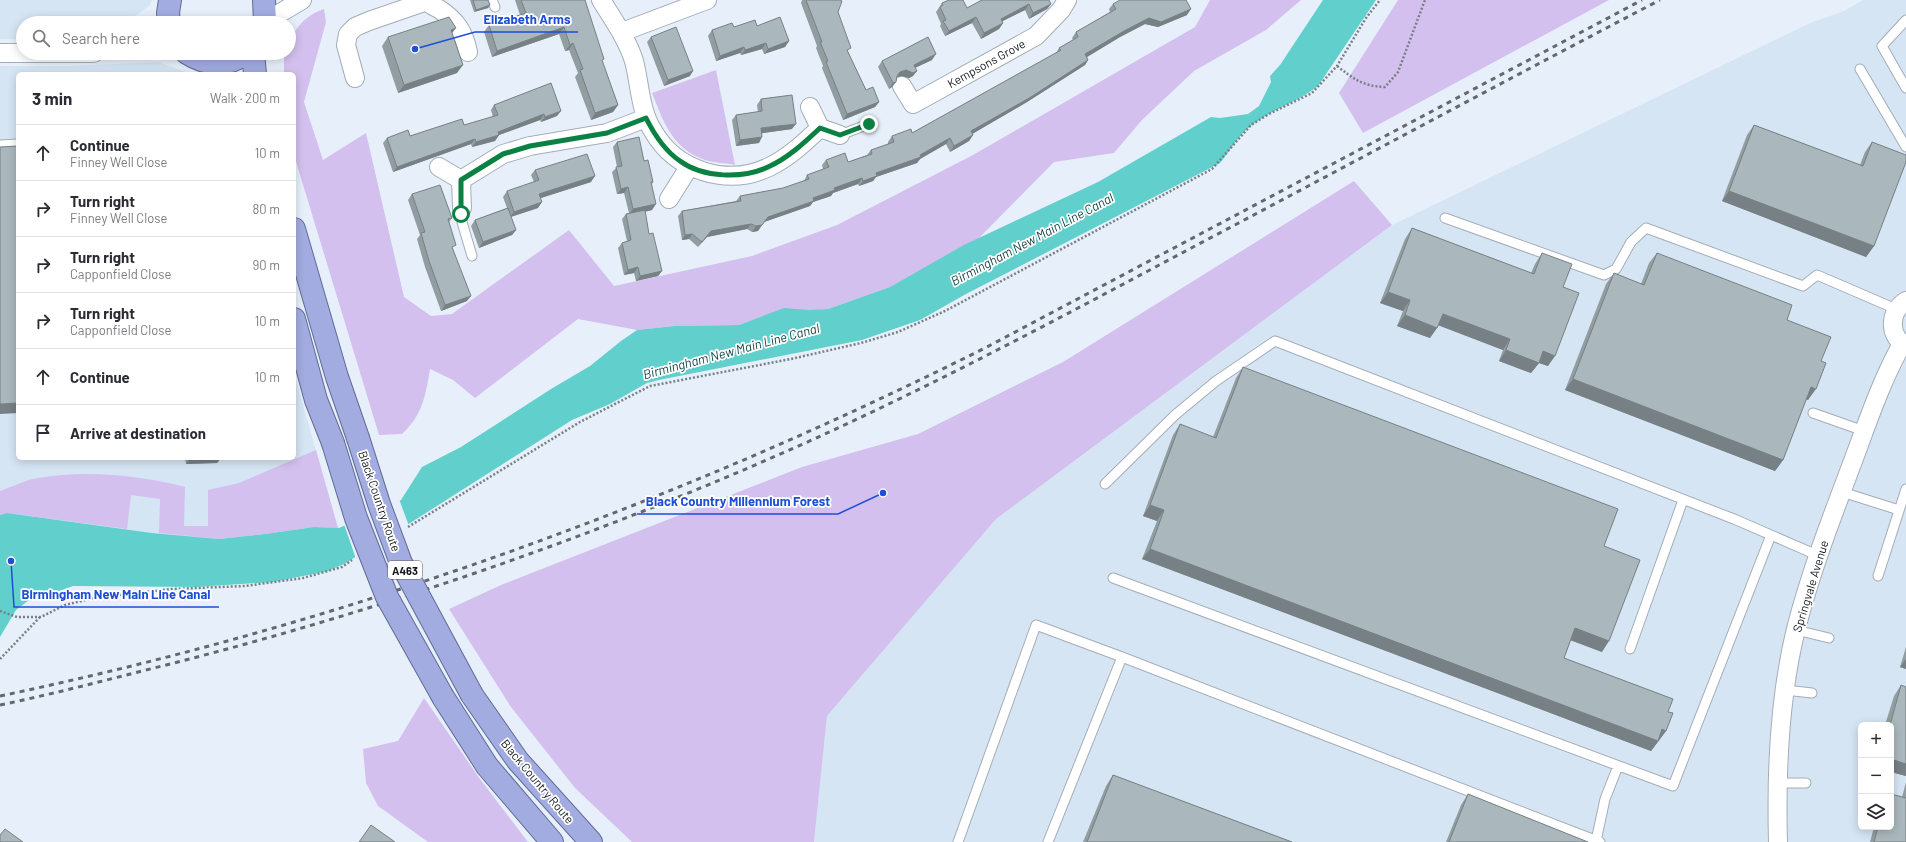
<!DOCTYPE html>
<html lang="en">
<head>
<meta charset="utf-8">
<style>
	body { margin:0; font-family:Barlow,sans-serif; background:#f7f7f7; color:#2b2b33 }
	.controls { position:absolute; right:12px; bottom:12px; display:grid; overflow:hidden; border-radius:6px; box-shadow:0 2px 10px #0003 }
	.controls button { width:36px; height:36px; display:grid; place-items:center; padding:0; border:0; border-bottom:1px solid #e1e1e2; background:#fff; color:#2b2b33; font:20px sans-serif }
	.stop { position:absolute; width:12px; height:12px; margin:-9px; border:3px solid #0b8043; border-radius:50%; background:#fff }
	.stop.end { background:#0b8043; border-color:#fff; box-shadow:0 1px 4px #0008 }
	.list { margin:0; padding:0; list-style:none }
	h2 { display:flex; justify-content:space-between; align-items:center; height:52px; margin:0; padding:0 16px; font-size:17px }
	h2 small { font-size:13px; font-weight:400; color:#7c7c81 }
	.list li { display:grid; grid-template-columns:26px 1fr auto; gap:12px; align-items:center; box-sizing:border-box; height:56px; padding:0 16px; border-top:1px solid #e1e1e2 }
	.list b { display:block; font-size:15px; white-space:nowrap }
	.list p { margin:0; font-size:13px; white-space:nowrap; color:#7c7c81 }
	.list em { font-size:13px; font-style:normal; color:#7c7c81 }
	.icon { flex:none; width:22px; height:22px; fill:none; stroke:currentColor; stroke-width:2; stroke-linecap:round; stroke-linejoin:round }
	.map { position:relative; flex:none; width:1906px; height:842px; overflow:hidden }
	.search { position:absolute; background:#fff; box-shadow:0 2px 10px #0003; left:16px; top:16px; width:280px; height:44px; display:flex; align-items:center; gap:10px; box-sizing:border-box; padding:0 14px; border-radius:22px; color:#7c7c81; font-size:15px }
	.panel { position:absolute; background:#fff; box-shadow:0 2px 10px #0003; left:16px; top:72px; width:280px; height:388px; border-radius:6px }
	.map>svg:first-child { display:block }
</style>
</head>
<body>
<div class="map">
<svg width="1906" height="842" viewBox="0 0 1906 842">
	<rect width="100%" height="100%" fill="#e7f0fa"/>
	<path fill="#d6e5f4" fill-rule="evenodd" d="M0,0H152L150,5L126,23H23V39H0Z
		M1863,0H1906V842H814L827,716L996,519L1392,225L1810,23L1844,11ZM1861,725H1891V827H1861Z
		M158,62L192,74H18V458H294V373L338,528L314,527L219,539L152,533L7,513L0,515V66H69Z"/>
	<path fill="#d3c0ee" d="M1210,0H1301L1266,30L1194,71L1142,120L1114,153L1054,162L978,239L890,287L828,309L763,316L739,325L674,326L637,330L578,319L475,398L453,380L430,369C426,395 422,416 402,434L379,435L294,155V74H284V57L285,53H289C289,32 305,15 324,9L326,22L304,102L323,160L366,133L404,297L431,316L452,314L569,230L614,286L752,256L837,225L973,155L1195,27Z
		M1398,0H1609L1363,133L1339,93Z
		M716,70L735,165C726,163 714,163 705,160C672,148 664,123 652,93Z
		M1354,181L1392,225L996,519L827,716L814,842H632L575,788L511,707L449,609L501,585L802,467L918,434L1063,362Z
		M316,450L338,528L314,527L265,534L219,539L159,533L160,499L131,495L127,529L7,513L0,515V491C12,487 25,480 38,478C87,470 137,475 185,487L184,526H208V490L239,483Z
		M424,698L480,779L528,842H428L378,806L366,783L363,749L398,741Z"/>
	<path fill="#61cfcc" d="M1323,0H1376L1318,86C1297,103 1268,110 1247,129C1237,138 1229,152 1220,163L966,294L920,320L862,340L659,380L647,383L610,404L572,420L407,525L344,564L328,571L273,582L196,587L73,586L43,597L29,600L16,610L0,637V515L7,513L152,533L219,539L265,534L314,527L339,528L401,500L422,467L461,447L551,389L590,366L621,341L637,330L674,326L739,325L784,308L810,310L828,309L890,287L964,245L1098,182L1211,117L1220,118L1248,114L1259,106L1271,82L1270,76L1280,65Z"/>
	<path fill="#e7f0fa" d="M399,499L409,526L356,559L344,524Z"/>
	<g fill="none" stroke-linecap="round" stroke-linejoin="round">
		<g stroke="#a4adb6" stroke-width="11">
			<path id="service" d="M492,0L495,7
				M1906,20L1882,46L1906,88
				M1860,69L1906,147
				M840,135L869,124
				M0,145L18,144
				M462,208V222L472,256
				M1445,218L1604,275L1616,269L1631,242L1646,228L1803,286L1817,275L1896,309
				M1813,413L1864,431
				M1105,484L1175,415L1216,381L1275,341L1734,519L1817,555
				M1842,492L1899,510
				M1878,576L1906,489
				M1113,578L1673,786L1771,535
				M1796,630L1829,638
				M1630,649L1683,500
				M1785,690L1812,693
				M1778,783H1806
				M1596,841L1605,799L1618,766
				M958,842L1036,625L1122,657
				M1048,842L1122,657L1600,842"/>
		</g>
		<g stroke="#a4adb6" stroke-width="20">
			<path id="minor" d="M427,0C430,5 433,6 439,9C456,20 464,32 468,52
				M601,0C613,19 627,39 634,61C640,84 640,111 653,131C676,171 727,187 769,167C788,158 804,143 820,128L810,107
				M265,22L302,0
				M622,32L707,0
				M0,53H94
				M355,78L346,45L348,34L355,27L369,21L427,1
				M902,86L913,104L1036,36L1061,10L1067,0
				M820,128L840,135
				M439,167L461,180L462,208
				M461,180L503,154L530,146L607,133L646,118
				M669,199L689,167
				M1906,301C1889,311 1888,336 1906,346
				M1778,842C1776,771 1779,698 1796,629C1810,574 1830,522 1850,469C1866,427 1880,383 1902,344"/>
		</g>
		<g stroke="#626b96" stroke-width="24">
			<path id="trunk" d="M264,0L265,23
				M169,23L168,13L170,0
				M187,53C206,65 228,67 246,53
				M253,53L255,74
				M294,229L337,377L358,438
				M294,319L316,400L333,443
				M472,695L518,761L591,842
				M443,697L487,766L552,842"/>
		</g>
		<path stroke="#797f85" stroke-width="2.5" stroke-dasharray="2 2" stroke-linecap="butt" d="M1337,66C1354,79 1362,86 1385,87L1398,72L1425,0
			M408,527L580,422L650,386L791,359L861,343L898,332L945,311L1212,169L1251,125L1269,114L1312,93L1337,66L1366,18L1380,0
			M0,611L17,617H41L65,605L98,597L172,589L245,586L303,578L342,567L352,560
			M0,659L40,617"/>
		<use href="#service" stroke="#fff" stroke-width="9"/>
		<use href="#minor" stroke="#fff" stroke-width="18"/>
		<use href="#trunk" stroke="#a3ace0" stroke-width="22"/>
		<path stroke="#62686d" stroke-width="3" stroke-dasharray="5 5" stroke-linecap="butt" d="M0,696C344,624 671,505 985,348L1642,0
			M0,705C48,695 95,683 142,671C369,615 590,539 803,444C925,389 1043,327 1161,264C1328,176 1493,87 1660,0"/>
		<g stroke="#626b96" stroke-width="24" stroke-linecap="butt">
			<path id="trunk-bridge" d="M358,438L379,504L401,563L472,695
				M333,443L356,518L387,597L443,697"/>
		</g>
		<use href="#trunk-bridge" stroke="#a3ace0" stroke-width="22"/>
	</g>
	<path fill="#929da2" d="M470,0H488L490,5L488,8L474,12Z
		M515,0H585L602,62L618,105L613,112L591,120L575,77L578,73L569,50L565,51L559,34L492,57L484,32L489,25L520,15Z
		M802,0H840L838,12L848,52L866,90L879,102L875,107L843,120L822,68L823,66L816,48L817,46L801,3Z
		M982,0L1051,4L1047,9L1029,19L1025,10L1002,21L1003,23L999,29L981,39L972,23L945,36L940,26L941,24L936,12L942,3L967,8Z
		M1113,4L1187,15L1158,27L1145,24L1120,37L1087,57L1088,60L1085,65L1027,102L972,134L973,135L969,141L950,152L946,144L920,159L917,163L876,177L873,181L859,186L858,184L833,193L831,196L813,202L810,206L764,222L758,231L752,232L747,229L707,237L698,247L689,239L682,240L678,216L682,211L736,201L740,196L783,188L804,181L807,175L823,169L822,165L826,160L848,162L867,155L871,150L888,144V142L892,136L912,133L1056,53L1059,48L1073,40L1072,38L1076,32L1110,12L1109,9Z
		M757,26L789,41L785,47L764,54L762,49L741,55L740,53L716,61L708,36L712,30L734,27Z
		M388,37L457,73L398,93L382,46Z
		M651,37L690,76L664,86L647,42Z
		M932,60L915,68L913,76L909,78L902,76L896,77V82L892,87L889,89L878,67L882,61Z
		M761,99L792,129L762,133L759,143L736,146L732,120L736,115L758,112L757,105Z
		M494,105L557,116L541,122L540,120L499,135L495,141L472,147L471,144L393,172L383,143L387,138L410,136L464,125L493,117L491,110Z
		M1754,125L1860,165L1865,152L1872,142L1874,246L1866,257L1722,201L1747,135Z
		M617,142L644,161L653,182L652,184V210L645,212L649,234L662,271L658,276L636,281L634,273L624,275L618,248L622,243L627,241L622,219L626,214L629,213L624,193L617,194L612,172L617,167L613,147Z
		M535,170L591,182L540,198L538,208L511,217L516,230L512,235L479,248L471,226L475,220L507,208L503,197L507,191L534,182L531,175Z
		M412,194L452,218L449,222L453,250L467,301L441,311L425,267L417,239L420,235L408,200Z
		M1412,228L1531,273L1535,264L1542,253L1563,287L1548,366L1539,363L1531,373L1499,361L1503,350L1438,325L1430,338L1397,326L1403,311L1380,303L1405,239Z
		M1657,253L1787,320L1821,361L1808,400L1806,399L1783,460L1775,471L1565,390L1606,284L1614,273L1641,284L1649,263Z
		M1243,367L1604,546L1602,652L1571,640L1564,658L1668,712L1666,731L1651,751L1142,559L1157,521L1143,516L1173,435L1180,424L1213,437L1236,378Z
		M185,458H221L217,463L186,464Z
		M1906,647V669L1900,667Z
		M1901,685L1906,776L1891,772V725H1885L1894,696Z
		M1113,775L1292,842H1083L1106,786Z
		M1906,782V842H1870L1874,827H1891L1902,797Z
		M1468,794L1588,842H1446L1461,805Z"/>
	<path fill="#778084" d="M1029,4L1025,10L997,24L1001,19Z
		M1051,4L1047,9L1029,19L1033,13Z
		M490,5L488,8L474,12L476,10Z
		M1191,9L1187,15L1158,27L1145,24L1120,37L1082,60L1085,54L1124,31L1149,18Z
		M976,17L972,23L945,36L949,31Z
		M1003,23L999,29L981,39L984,33Z
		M564,27L559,34L492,57L497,51Z
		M456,28L450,36L451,30Z
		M789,41L785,47L764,54L768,49Z
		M573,43L569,50L565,51L570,45Z
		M766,43L762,49L741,55L745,50Z
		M744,47L740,53L716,61L720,56Z
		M936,54L932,60L910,70L914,65Z
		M1088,60L1085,65L1027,102L967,137L971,131Z
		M463,65L457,73L398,93L404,85Z
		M906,70L917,71L913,76L909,78L902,76L896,77L897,76L900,72Z
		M693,71L690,76L664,86L668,80Z
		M896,82L892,87L889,89L893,83Z
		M879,102L875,107L843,120L847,114Z
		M618,105L613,112L591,120L595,113Z
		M561,111L557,116L541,122L545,117Z
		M544,114L540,120L499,135L495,141L472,147L476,142L498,132Z
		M796,124L792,129L757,134L761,128Z
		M973,135L969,141L950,152L954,146Z
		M762,137L759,143L736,146L740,140Z
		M950,138L946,144L920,159L917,163L876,177L873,181L859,186L863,181L876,173L920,155Z
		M475,139L471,144L393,172L397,167Z
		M595,176L591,182L535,200L539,194Z
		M862,178L858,184L833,193L831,196L813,202L810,206L764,222L758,231L752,232L756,226L768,217L834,188Z
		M628,187L624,193L617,194L621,189Z
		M1729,191L1874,246L1866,257L1722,201Z
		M542,202L538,208L510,217L514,212Z
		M656,204L652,210L629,215L633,209Z
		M751,224L747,229L707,237L698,247L711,231Z
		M516,230L512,235L479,248L483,242Z
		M692,234L689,239L682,240L685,235Z
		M638,267L634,273L624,275L628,270Z
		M662,271L658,276L636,281L640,276Z
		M1388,292L1410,300L1403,311L1380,303Z
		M471,296L467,301L441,311L445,305Z
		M1443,314L1510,339L1503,350L1435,324Z
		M1405,315L1437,328L1430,338L1397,326Z
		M1506,350L1543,351L1555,356L1548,366L1539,363L1531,373L1499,361Z
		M1573,379L1783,460L1775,471L1565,390Z
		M1811,387L1816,389L1808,400L1803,398Z
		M18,403V413L0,414V404Z
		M190,458H221L217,463L186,464Z
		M1150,505L1164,510L1157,521L1143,516Z
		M1150,549L1662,729L1666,731L1651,751L1142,559Z
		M1575,628L1609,641L1602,652L1567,639Z
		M1906,659V669L1900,667Z
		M1891,759L1906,764V776L1891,772Z"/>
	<path fill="#aab7bc" stroke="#778084" d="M473,0H488L490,5L476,10Z
		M521,0H585L604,59L602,60L618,105L595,113L580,70L583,69L573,43L570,45L564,27L497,51L489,25L526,13Z
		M806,0H840L842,1L838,12L851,48L847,50L866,90L873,87L879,102L847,114L826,62L828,61L820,42H822Z
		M949,0H963L967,8L982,0H1049L1051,4L1033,13L1029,4L1001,19L1003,23L984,33L976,17L949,31L943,21L946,20L940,7L943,5L942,3Z
		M1120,0H1186L1191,9L1161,22L1149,18L1124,31L1085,54L1088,60L1031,97L971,131L973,135L954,146L950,138L920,155L921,157L876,173L877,176L863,181L862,178L834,188L835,190L813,198L814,201L768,217L762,225L756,226L751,224L711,231L702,242L692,234L685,235L682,211L741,201L740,196L783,188L809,179L807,175L829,167L826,160L845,153L848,162L872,154L871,150L894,142L892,136L911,129L912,133L1061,50L1059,48L1078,37L1076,32L1116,9L1113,4Z
		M449,17L456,28L451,30L463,65L404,85L388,37Z
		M780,17L789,41L768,49L766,43L745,50L744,47L720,56L712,30L732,23L734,27L755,20L757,26Z
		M676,27L693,71L668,80L651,37Z
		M928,37L936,54L914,65L917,71L913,73L906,70L900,72L897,76L896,82L893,83L882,61Z
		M551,83L561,111L545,117L544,114L498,132L499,135L476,142L475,139L397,167L387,138L408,130L410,136L462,119L464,125L498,115L494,105Z
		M792,95L796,124L761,128L762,137L740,140L736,115L762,111L761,99Z
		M1754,125L1863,166L1872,142L1906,155V162L1874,246L1729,191Z
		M639,137L644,161L648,160L653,182H651L656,204L633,209L628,187L621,189L616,167L622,166L617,142Z
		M18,146V403L0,404V147Z
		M587,154L595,176L539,194L542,202L514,212L507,191L539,180L535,170Z
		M440,185L452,218L448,219L456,245L452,247L471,296L445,305L429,261L421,233L425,232L412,194Z
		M508,208L516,230L483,242L475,220Z
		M645,210L649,234L653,233L662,271L640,276L638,267L628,270L622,243L631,240L626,214Z
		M1412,228L1534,274L1542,253L1572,264L1563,287L1579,293L1555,356L1543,351L1539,363L1506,350L1510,339L1443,314L1437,328L1405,315L1410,300L1388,292Z
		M1657,253L1792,305L1787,320L1831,337L1821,361L1826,363L1816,389L1811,387L1783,460L1573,379L1614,273L1644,285Z
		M1243,367L1618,509L1604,546L1640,560L1609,641L1575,628L1564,658L1673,699L1668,712L1673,713L1666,731L1662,729L1658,741L1150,549L1164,510L1150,505L1180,424L1216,438Z
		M1901,685L1906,687V764L1891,759V725H1890Z
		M1113,775L1292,842H1087Z
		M1468,794L1588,842H1449Z
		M1891,794L1906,798V797V842H1874L1878,827H1891Z
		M371,825L395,842H359Z
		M5,829L23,842H0V835Z"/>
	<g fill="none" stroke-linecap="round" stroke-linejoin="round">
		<path stroke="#0b8043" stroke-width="5" d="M461,214V180L503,154L530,146L607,133L646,118C654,134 665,151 680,161C703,178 743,179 768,167C788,158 804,143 820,128L840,135L869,124"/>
	</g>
	<g text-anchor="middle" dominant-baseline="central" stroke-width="3.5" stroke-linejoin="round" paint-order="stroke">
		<rect fill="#fff" stroke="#5a5d5f" stroke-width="1" x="388" y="561" width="34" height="18" rx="3"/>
		<g font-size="11" font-weight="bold" fill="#14181b">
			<text x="405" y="570">A463</text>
		</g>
		<g font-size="12" fill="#14181b" stroke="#fff">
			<text transform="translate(986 63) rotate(-29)">Kempsons Grove</text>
			<text transform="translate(380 501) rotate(71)">Black Country Route</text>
			<text transform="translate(1810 586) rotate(-73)">Springvale Avenue</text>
			<text transform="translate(538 781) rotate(50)">Black Country Route</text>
		</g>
		<g font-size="13" font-style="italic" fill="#154746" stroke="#fff">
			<text transform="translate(1032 239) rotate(-28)">Birmingham New Main Line Canal</text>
			<text transform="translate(731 351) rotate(-15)">Birmingham New Main Line Canal</text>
		</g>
	</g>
	<path fill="none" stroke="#1d4ed8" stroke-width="1.5" d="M415 49L475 32H578M883 493L838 514H637M11 561L14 607H219"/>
	<g fill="#1d4ed8" stroke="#fff" stroke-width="1.5">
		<circle cx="415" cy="49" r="4"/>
		<circle cx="883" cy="493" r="4"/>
		<circle cx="11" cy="561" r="4"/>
	</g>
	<g font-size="13" text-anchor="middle" font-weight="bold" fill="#1d4ed8" stroke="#fff" stroke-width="3.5" stroke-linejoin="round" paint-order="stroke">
		<text x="527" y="24">Elizabeth Arms</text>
		<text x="738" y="506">Black Country Millennium Forest</text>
		<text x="116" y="599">Birmingham New Main Line Canal</text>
	</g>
</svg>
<div class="controls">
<button>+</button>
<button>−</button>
<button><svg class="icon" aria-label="layers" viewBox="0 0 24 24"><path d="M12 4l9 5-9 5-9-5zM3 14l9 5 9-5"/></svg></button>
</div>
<div class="stop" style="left:461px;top:214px"></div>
<div class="stop end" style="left:869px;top:124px"></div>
<div class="search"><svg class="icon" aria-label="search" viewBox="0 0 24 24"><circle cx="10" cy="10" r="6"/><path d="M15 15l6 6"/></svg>Search here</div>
<section class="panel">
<h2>3 min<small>Walk · 200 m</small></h2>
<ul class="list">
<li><svg class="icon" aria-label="ahead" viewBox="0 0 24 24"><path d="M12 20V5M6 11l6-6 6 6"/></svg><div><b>Continue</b><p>Finney Well Close</p></div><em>10 m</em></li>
<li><svg class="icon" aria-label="right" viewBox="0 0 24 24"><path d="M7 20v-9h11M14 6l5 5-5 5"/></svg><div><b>Turn right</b><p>Finney Well Close</p></div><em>80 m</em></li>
<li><svg class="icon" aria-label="right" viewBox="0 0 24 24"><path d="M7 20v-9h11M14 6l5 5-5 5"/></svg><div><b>Turn right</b><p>Capponfield Close</p></div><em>90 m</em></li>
<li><svg class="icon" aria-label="right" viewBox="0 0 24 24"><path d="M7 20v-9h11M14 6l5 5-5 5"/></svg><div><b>Turn right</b><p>Capponfield Close</p></div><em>10 m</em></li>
<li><svg class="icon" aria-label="ahead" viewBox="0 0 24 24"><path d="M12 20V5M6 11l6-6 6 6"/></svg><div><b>Continue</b></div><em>10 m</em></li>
<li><svg class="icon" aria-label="arrive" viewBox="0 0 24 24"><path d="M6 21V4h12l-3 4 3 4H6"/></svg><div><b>Arrive at destination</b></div></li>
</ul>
</section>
</div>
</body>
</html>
